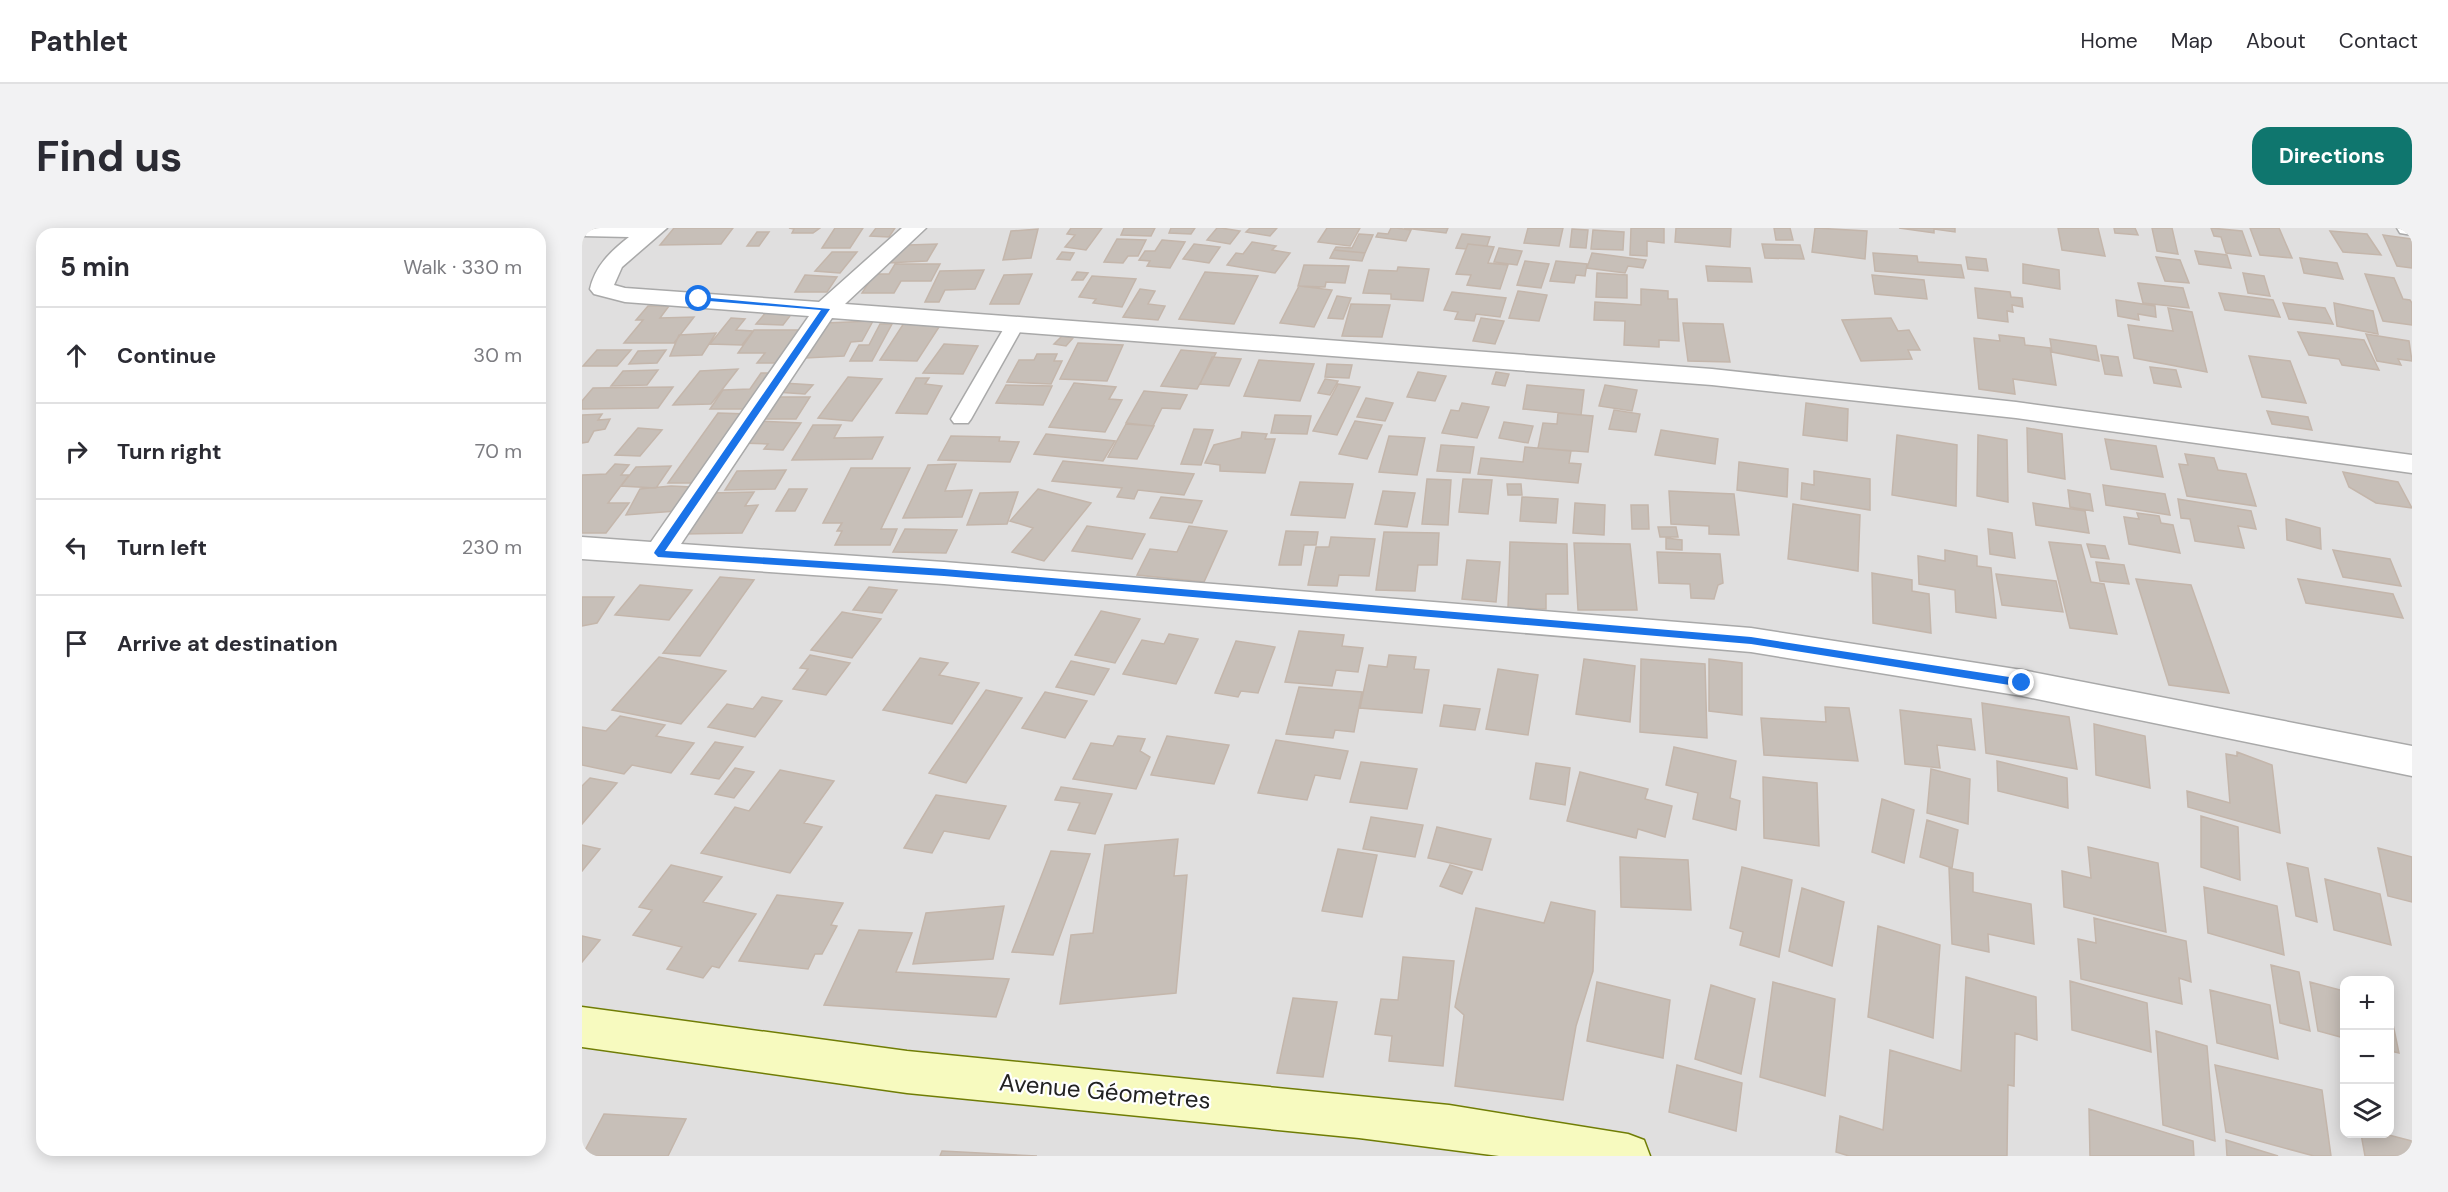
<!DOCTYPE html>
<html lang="en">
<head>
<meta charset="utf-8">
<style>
	body { margin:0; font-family:"DM Sans",sans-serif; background:#f2f2f3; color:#2b2b33 }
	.controls { position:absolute; right:18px; bottom:18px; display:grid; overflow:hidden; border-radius:12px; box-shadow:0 3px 15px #0003 }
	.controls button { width:54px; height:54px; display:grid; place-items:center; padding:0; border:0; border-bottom:2px solid #e1e1e2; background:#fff; color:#2b2b33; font:30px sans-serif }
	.stop { position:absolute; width:18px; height:18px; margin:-14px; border:4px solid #1a73e8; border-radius:50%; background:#fff }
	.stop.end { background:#1a73e8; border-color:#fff; box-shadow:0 2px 6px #0008 }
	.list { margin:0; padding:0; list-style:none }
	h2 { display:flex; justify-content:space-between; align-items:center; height:78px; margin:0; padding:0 24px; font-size:26px }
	h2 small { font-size:20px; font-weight:400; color:#7c7c81 }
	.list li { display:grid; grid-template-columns:39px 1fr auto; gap:18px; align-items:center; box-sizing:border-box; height:96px; padding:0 24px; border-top:2px solid #e1e1e2 }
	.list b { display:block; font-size:22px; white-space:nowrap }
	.list em { font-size:20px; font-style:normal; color:#7c7c81 }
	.icon { flex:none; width:33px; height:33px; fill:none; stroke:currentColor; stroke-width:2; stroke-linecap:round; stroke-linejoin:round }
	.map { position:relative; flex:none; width:1830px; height:928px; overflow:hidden; border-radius:18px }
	header { display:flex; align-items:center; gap:36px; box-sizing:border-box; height:84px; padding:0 30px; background:#fff; border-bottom:2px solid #e1e1e2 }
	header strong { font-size:28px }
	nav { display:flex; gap:33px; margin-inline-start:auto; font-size:21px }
	.intro { display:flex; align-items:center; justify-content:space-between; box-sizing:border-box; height:144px; padding:0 36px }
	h1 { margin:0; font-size:42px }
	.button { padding:15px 27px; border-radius:18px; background:#0f766e; color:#fff; font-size:21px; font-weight:700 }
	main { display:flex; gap:36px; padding:0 36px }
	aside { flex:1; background:#fff; border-radius:18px; box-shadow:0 3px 15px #0003 }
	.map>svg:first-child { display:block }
</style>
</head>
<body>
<header>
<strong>Pathlet</strong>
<nav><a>Home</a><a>Map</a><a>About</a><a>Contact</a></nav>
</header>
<div class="intro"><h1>Find us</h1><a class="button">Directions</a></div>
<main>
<aside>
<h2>5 min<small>Walk · 330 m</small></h2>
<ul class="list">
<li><svg class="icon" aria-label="ahead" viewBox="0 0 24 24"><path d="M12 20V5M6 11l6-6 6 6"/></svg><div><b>Continue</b></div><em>30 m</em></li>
<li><svg class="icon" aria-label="right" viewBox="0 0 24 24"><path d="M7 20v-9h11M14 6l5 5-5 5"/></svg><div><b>Turn right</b></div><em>70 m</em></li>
<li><svg class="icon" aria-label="left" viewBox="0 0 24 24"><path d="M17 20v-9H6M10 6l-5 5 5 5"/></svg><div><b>Turn left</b></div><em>230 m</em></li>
<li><svg class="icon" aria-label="arrive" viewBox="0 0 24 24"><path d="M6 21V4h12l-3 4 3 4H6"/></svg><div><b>Arrive at destination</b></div></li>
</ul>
</aside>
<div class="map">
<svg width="1830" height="928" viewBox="0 0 1830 928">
	<rect width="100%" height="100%" fill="#f2efe9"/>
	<path fill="#e0dfdf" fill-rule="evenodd" d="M0,0H1830V928H0ZM1762,752H1808V906H1762Z"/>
	<path fill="#c7bfb8" stroke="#c4b6ab" stroke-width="1.5" d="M92,0H151L139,16L78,17Z
		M207,0H238L231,5H210L212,1Z
		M253,0H281L268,20H240Z
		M294,0H313L307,9L288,8Z
		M489,0H520L504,22L483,19L493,7L485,6Z
		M542,0H573L569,8L539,7Z
		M589,0H613L609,6L587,5Z
		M635,0H639L658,3L648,16L625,12Z
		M668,0H695L688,8L664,4Z
		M745,0H778L768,18L736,14Z
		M809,0H814L829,2L824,13L794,9L796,5L806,6Z
		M822,0H866L864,5Z
		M946,0H981L977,18L942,15Z
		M1049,0H1082V15L1065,13V28L1048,27Z
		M1094,0H1149L1148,19L1093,14Z
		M1192,0H1208L1211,12H1194Z
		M1233,0L1285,3L1283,31L1230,24Z
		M1373,0V4L1352,1V5L1317,0Z
		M1476,0H1516L1523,28L1480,22Z
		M1532,0H1553L1556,7L1533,5Z
		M1570,0H1590L1596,26L1575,23Z
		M1629,0L1660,3L1669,28L1644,25L1639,9L1632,8Z
		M1668,0H1697L1710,30L1678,27Z
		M456,1L449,30L421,32L429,3Z
		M990,1L1006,2L1004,20L988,19Z
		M1011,2L1042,4L1041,22L1009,21Z
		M1748,3L1785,6L1799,27L1761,24Z
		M175,4H187L177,18H165Z
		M777,6L791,7L783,25L752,22L754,19L770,20Z
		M880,6L908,9L905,18L886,16L884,21L874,20Z
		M1801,7L1830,11V40L1815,38Z
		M535,11L564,12L556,28H546L541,35L522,34Z
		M580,12L603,14L588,40L565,38L568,33L557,32L563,23H573Z
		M670,14L694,18L690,22L708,25L693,45L645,37L654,25L661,26Z
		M355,16L345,33L305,35L326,17Z
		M612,16L638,19L627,35L601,31Z
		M886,16L912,19L906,35L926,37L918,61L885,57L889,47L874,46Z
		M1180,16L1218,17L1222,31L1183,30Z
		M917,20L940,23L935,37L912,34Z
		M752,22L783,25L780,33L748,30Z
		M1613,23L1645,27L1649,40L1617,36Z
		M250,24H275L258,45L233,43Z
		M480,24L492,25L488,32L475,31Z
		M1010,25L1064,32L1061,40L1046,38L1043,45L1005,40Z
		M1291,25L1335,28L1336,34L1379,37L1382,50L1293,43Z
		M1384,29L1404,31L1406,43L1386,41Z
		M1574,29L1598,32L1607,55L1583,53Z
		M1718,30L1755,35L1761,51L1722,45Z
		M943,33L967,36L959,60L935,57Z
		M974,33L1005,36L1003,48L994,47L992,55L968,53Z
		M313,36H358L349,53H319L312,65H280L292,46H307Z
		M1441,36L1477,42L1478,61L1441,55Z
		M722,37L767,38L763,55L744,54L743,59L716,58Z
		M1124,38L1168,40L1170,54L1126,53Z
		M816,39L847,41L841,73L809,71V66L781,65L787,42L815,43Z
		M402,42L393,61L363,62L357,74H343L358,43Z
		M495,44L506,45L501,52H490Z
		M623,44L676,48L652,96L597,91Z
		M1015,45L1045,47V70L1014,69Z
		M1661,45L1682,48L1688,68L1666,65Z
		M450,46L437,76H408L422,47Z
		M1783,46L1812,50L1821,71L1828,72L1830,75V97L1801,93Z
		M223,47L255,49L245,64H213Z
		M1290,47L1342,52L1345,71L1293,66Z
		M510,48L554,51L540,79L511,75L514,71L497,69Z
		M1556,55L1601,60L1607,80L1561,75Z
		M717,58L750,62L732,99L698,95Z
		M1393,60L1428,64L1429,69L1440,70L1441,79L1430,77L1431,84L1425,83L1426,94L1396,90Z
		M558,61L573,63L566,76L583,78L576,92L541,89Z
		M1059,61L1086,63V71H1095L1097,113L1077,112V119L1042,117L1043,93L1012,92L1013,74L1059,77Z
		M936,63L965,67L957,93L927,90Z
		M870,64L924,70L918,89L894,86L892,93L873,91L876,84L862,82Z
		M1637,65L1691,72L1698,89L1643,82Z
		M755,68L769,70L761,91L746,90Z
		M1534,72L1573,78L1574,89L1556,86L1557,92L1536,88Z
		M1701,75L1743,80L1751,96L1707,91Z
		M1752,75L1791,83L1796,106L1755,98Z
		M769,76L808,77L800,109L760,108Z
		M66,78H87L78,90L112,89L92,115H42L61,92H54Z
		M1586,80L1610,84L1625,144L1552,130L1546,97L1591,103Z
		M185,83L211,84L201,97L174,96Z
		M149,90L163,91L154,102L171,103L160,117L128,116Z
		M899,90L922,93L913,116L891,113Z
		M1309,90L1316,103L1327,102L1338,122H1326L1330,131L1279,133L1260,92Z
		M291,93L280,113L269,114L262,128L224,130L243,95Z
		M322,95L359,96L335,133L298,132Z
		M1101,95L1141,96L1148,134L1106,133Z
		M298,96H310L290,133H268L277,117H287Z
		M172,102H223L202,135H175L183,125H156Z
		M1716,104L1782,112L1797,142L1760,137L1757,131L1727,127Z
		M134,105L120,127L88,128L97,107Z
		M1784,106L1827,113L1830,133L1816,131L1819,137L1795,133Z
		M1417,107L1442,110L1443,117L1468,120L1474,157L1431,151L1433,166L1397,161L1392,110L1418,113Z
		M480,108L491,110L484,118L472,116Z
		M1468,111L1514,118L1517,133L1470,124Z
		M496,115L541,117L525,153L478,151Z
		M362,116L396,118L381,146L341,145Z
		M15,122H49L35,138H1Z
		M84,122L75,135L47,136L56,123Z
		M599,122L634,125L615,161L579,158Z
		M455,126H475L472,133H480L469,156L425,154L437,132H452Z
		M1519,127L1536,129L1540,148L1523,146Z
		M1667,128L1708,133L1724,175L1680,169Z
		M630,129L659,131L647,158L618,156Z
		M677,132L732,136L718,173L662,168Z
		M745,136L770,137L767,150L743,149Z
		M1568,139L1594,142L1599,159L1572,155Z
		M156,141L129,176L91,177L118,143Z
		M76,142L65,157L29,158L41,143Z
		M836,144L864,148L853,173L825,169Z
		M914,144L927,146L923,158L910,156Z
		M179,145H195L172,181H128L141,162L168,161Z
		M266,149L300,151L270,193L236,190Z
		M334,150H347L343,156L360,158L345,186L314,185Z
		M743,151L756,153L748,167L736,165Z
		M201,155L231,157L223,166L194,164Z
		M492,155L534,159L527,171L540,172L523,204L467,199Z
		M756,156L778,159L755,207L731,203Z
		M424,157L470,158L461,177L414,175Z
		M945,157L1002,162L999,187L941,181Z
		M1023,157L1055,162L1050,183L1017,178Z
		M91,159L76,180L0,181V173L11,160Z
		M562,163L605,167L598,181L580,180L571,198L544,195Z
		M192,169H228L214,191H177Z
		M784,170L811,175L803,193L775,189Z
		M880,175L907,179L895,210L860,205L869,182L877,183Z
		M1224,175L1266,181L1265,213L1221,207Z
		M1032,182L1058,186L1054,204L1027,201Z
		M1685,183L1726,189L1730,202L1690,196Z
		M136,185L166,186L117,255H86Z
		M976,185L1011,188L1006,224L956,220L961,195L975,196Z
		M20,186L16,192L28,191L23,201L12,203L6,214L0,215V187Z
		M693,187L729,188L725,206L689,205Z
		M175,193L219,195L201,222L182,221L186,216L158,215Z
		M773,193L800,197L785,231L757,226Z
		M922,194L951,198L946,215L917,210Z
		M544,196L572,198L555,231L526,229Z
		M231,197H259L252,210L301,209L290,231L210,232Z
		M56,200L80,202L58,228L33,227Z
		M1445,200L1480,206L1483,251L1446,244Z
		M612,201L631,202L619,237L599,236Z
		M1079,202L1136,211L1133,236L1073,227Z
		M660,204L685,206L683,211H693L683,245L638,243V237L623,235L632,217L659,210Z
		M464,206L533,213L521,233L452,226Z
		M1315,207L1375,217L1374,278L1310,267Z
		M1396,207L1425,212L1426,274L1395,268Z
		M369,208L418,209L417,213L437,214L428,234L356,232Z
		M807,208L843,210L835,247L797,244Z
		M1523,211L1574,218L1581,249L1529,241Z
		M859,217L892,219L888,245L855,243Z
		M943,219L989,223L987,235L999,236L996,255L896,246L899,230L941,234Z
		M1603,226L1632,230L1636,242L1664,246L1674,278L1605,268L1597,236L1606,237Z
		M481,233L612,246L602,267L556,262L552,271L535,269L540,260L470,253Z
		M1157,234L1206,241L1205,269L1155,262Z
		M33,236L47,237L39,247H47L26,275H47L24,305H0V247L24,246Z
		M374,236L363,263L390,262L380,289L321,290L346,237Z
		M89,238L74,260L39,258L54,239Z
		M269,240H328L299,301H315L308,317H253L260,303H255L260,295H241Z
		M204,242L193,261L143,262L155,243Z
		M1232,243L1288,251V282L1219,271L1220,255L1232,257Z
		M1761,244L1816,254L1830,280L1794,275L1767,259Z
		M845,251L869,252L866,297L840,296Z
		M881,251L910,252L906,286L877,284Z
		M718,254L771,256L763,290L709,287Z
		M925,256H939L940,267H926Z
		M1521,257L1583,266L1588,287L1524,277Z
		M89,258L109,259L94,283L44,287L58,261Z
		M207,261H225L213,283H194Z
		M456,261L509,275L462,333L430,324L451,300L428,293Z
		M1486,262L1508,266L1511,283L1488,279Z
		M801,263L833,265L825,299L793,296Z
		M1087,263L1152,266L1157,307L1127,306V298L1089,296Z
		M172,264L163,278L176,277L160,305L102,306L128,265Z
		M436,264L425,296L385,297L398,265Z
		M579,269L620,273L610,295L568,290Z
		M940,269L976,271L974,295L938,293Z
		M1596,271L1669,283L1674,301L1656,298L1662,320L1613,313L1608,291L1599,290Z
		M993,275L1023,277L1022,307L991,305Z
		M1451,275L1503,283L1507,305L1454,297Z
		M1211,276L1278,287L1276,343L1206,331Z
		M1049,277H1066L1067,301H1050Z
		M1555,285L1577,288L1579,295L1591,297L1598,325L1547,316L1542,289L1557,291Z
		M1704,291L1738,300L1739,321L1705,312Z
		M505,298L563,306L550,331L490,323Z
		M607,298L645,303L622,354L555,347L568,321L595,324Z
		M1076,299H1094L1096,309H1078Z
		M323,301L375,302L364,325L311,324Z
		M1406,301L1430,305L1433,330L1408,326Z
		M704,303L736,304L734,317H722L719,337H697Z
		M802,304L857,305L855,337H836L833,363L794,362Z
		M749,309L793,311L787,348L757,347L755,358L726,357L734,319H747Z
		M1084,310L1100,312V322L1084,321Z
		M928,314L985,316L986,366H964V381L926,380Z
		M1467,314L1499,317L1509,354L1522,356L1535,406L1488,400Z
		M992,315L1048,316L1055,382H996Z
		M1505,316L1523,318L1527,331L1509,329Z
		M1363,322L1395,328V338L1409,340L1414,390L1374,384L1373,362L1337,356L1336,328L1363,333Z
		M1751,322L1808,331L1819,358L1761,349Z
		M1075,324L1138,326L1141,355L1136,357L1132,371L1109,370L1108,356L1077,355Z
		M885,332L918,334L914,374L880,371Z
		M1514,334L1542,337L1547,356L1518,353Z
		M1290,345L1330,352V363L1347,366L1349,405L1291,395Z
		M1414,346L1474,353L1481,384L1420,377Z
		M138,349L172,352L118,428L81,425Z
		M1554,351L1609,357L1647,465L1587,457Z
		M1716,351L1811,366L1821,390L1724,375Z
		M58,357L110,362L87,392L33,387Z
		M287,359L315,362L300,385L271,382Z
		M0,369H32L15,395L0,398Z
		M519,383L558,391L533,435L493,427Z
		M260,384L299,391L270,430L229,422Z
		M717,403L762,407L760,418L781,420L776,444L754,442L750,458L703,454Z
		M587,406L616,411L594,456L541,446L560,412L582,416Z
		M654,413L693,419L676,465L659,463L656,469L633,465Z
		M228,427L268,435L244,467L211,461L226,441L218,440Z
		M807,427L834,429L832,441L847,442L840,485L778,480L787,437L805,439Z
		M77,429L144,443L99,496L30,482Z
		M338,430L366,435L357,447L397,455L370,496L301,482Z
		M1002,431L1053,438L1048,494L994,486Z
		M1059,431L1123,436L1125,510L1058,504Z
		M1127,431L1160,435V487L1127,483Z
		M489,433L527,441L512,467L474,459Z
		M916,441L956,447L946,507L904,501Z
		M717,459L780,464L772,504L753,502L751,510L704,506Z
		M404,462L440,470L384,555L347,545Z
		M463,464L505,473L483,510L440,500Z
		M180,469L200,473L173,509L126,499L145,476L171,481Z
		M1400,475L1487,489L1495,541L1404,525Z
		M862,477L898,481L893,502L858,498Z
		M1243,479L1267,480L1276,533L1182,527L1179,490L1244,494Z
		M1318,482L1389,491L1393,522L1355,517L1358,540L1323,536Z
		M38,488L83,497L74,508L112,515L89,545L50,537L42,546L0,537V499L24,503Z
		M1512,496L1563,508L1568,560L1514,547Z
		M536,508L563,511L558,523L568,529L554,561L491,551L509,515L531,518Z
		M585,508L647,517L632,556L569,547Z
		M694,512L766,523L758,551L733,547L725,572L676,565Z
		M133,514L161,519L137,551L109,546Z
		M1092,519L1154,533L1148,570L1158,573L1154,602L1111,591L1116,565L1084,557Z
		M1655,524L1690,537L1698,605L1606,579L1605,563L1648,575L1644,526L1655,528Z
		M1415,533L1485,550L1486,580L1416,563Z
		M779,534L835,541L825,581L768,574Z
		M954,535L988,540L983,577L948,571Z
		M153,540L172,544L152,570L133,566Z
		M1349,541L1388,551L1386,596L1345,585Z
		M198,542L252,553L222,595L240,599L208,645L119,625L153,579L167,583Z
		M998,544L1066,561L1063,571L1090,578L1083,609L1056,601L1054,610L985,593Z
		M1181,549L1235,555L1237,618L1182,610Z
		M8,550L35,555L0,596V558Z
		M479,559L530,566L513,606L486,602L498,575L473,572Z
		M354,567L424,578L407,611L362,603L350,625L322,620Z
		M1300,571L1332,582L1322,635L1290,624Z
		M1619,588L1656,599L1658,652L1619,639Z
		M789,589L841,597L833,629L781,621Z
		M1345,592L1376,602L1370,640L1338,629Z
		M855,599L909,611L900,642L846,630Z
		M596,611L592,648L605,647L594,765L478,776L489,707L511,705L523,617Z
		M0,617L18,621L0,643Z
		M1506,619L1576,635L1584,704L1482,679L1480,643L1509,650Z
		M1796,620L1830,629V674L1806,668Z
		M756,621L795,627L780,689L740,683Z
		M469,623L508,626L471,727L430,724Z
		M1038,629L1106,632L1109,682L1039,679Z
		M1705,635L1726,640L1735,694L1714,688Z
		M89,637L140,649L121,674L174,686L137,740L130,738L121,750L85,741L100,719L51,707L70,682L57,679Z
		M868,637L890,644L880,666L858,658Z
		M1160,639L1210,652L1197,729L1158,717L1161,704L1148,700Z
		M1367,640L1391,645V664L1449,676L1452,716L1406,706L1407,724L1370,716Z
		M1743,651L1798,666L1809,717L1752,702Z
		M1622,659L1695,678L1702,727L1626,705Z
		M1220,660L1262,674L1250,738L1207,723Z
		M195,667L261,675L249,697L255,698L240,726H233L226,741L157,733Z
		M969,674L1013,683L1011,743L994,798L981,872L873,858L882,787L873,779L894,680L962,695Z
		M422,678L411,731L331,736L344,685Z
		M1512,690L1604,713L1609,754L1597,750L1600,776L1499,751L1496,711L1514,715Z
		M1296,698L1358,717L1351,810L1286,789Z
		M277,702L330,705L314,744L427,751L414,789L242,777Z
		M0,708L18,712L0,734Z
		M821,729L872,733L861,838L807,833L810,808L793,806L799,771L816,772Z
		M1689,737L1717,744L1728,803L1698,795Z
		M1384,749L1454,769L1455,812L1433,805L1432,858L1426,857L1425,928H1267L1254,924L1258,888L1301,902L1308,822L1379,843Z
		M1488,753L1565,775L1569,824L1490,802Z
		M1015,754L1088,772L1081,830L1005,813Z
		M1191,754L1253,771L1243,868L1178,849Z
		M1728,754L1762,763V810L1736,803Z
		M1129,757L1173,771L1159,846L1113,831Z
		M1628,762L1688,777L1696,831L1635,815Z
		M711,770L755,774L741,849L695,845Z
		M1808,782L1817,825L1808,823Z
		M1574,803L1625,818L1633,913L1581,897Z
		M1095,837L1160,855L1154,903L1087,884Z
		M1633,837L1740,862L1749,928H1732L1644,904Z
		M1507,881L1611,913L1612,928H1508Z
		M22,886L104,891L86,928H0Z
		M1779,906H1803L1830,913V928H1783Z
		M1644,912L1696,928H1645Z
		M360,923L455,928H358Z"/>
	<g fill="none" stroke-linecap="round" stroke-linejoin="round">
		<g stroke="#a9a9a9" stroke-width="3">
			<path id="lane" d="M434,90L443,95L389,191L386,195H372L369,191L425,95Z"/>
		</g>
		<g stroke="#a9a9a9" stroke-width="3">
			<path id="street" d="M0,0H85L40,39L32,57L43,60L237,74L320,0H344L263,76L1130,141L1434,174L1830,227V245L1434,190L1130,157L250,90L99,316L362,334L1169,400L1440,442L1830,518V548L1440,468L1169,424L362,356L0,331V309L69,314L227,88L43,74L12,66L8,61C13,38 29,23 47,9L0,8Z
				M1815,0H1830V7L1818,5Z"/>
		</g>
		<g stroke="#707d05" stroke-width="3">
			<path id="secondary" d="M0,779L325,823L867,877L1046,906L1062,912L1068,928H917L777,910L325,865L0,819Z"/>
		</g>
		<use href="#lane" fill="#fff" fill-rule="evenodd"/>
		<use href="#street" fill="#fff" fill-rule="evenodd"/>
		<use href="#secondary" fill="#f7fabf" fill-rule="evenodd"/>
	</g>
	<path fill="#1a73e8" d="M117,69L248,81L83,323L362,341L1169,409L1440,451L1445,455L1440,459L1169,416L362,348L76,329L72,325L73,323L239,82L115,72Z"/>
	<g text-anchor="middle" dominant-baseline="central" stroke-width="4.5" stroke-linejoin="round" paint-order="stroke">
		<g font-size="24" fill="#222" stroke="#fff">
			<text transform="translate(523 863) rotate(5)">Avenue Géometres</text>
		</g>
	</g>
</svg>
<div class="controls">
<button>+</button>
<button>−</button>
<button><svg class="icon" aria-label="layers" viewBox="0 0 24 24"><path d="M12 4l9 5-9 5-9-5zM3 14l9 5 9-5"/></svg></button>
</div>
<div class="stop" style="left:117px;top:71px"></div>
<div class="stop end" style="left:1440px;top:455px"></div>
</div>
</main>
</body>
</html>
